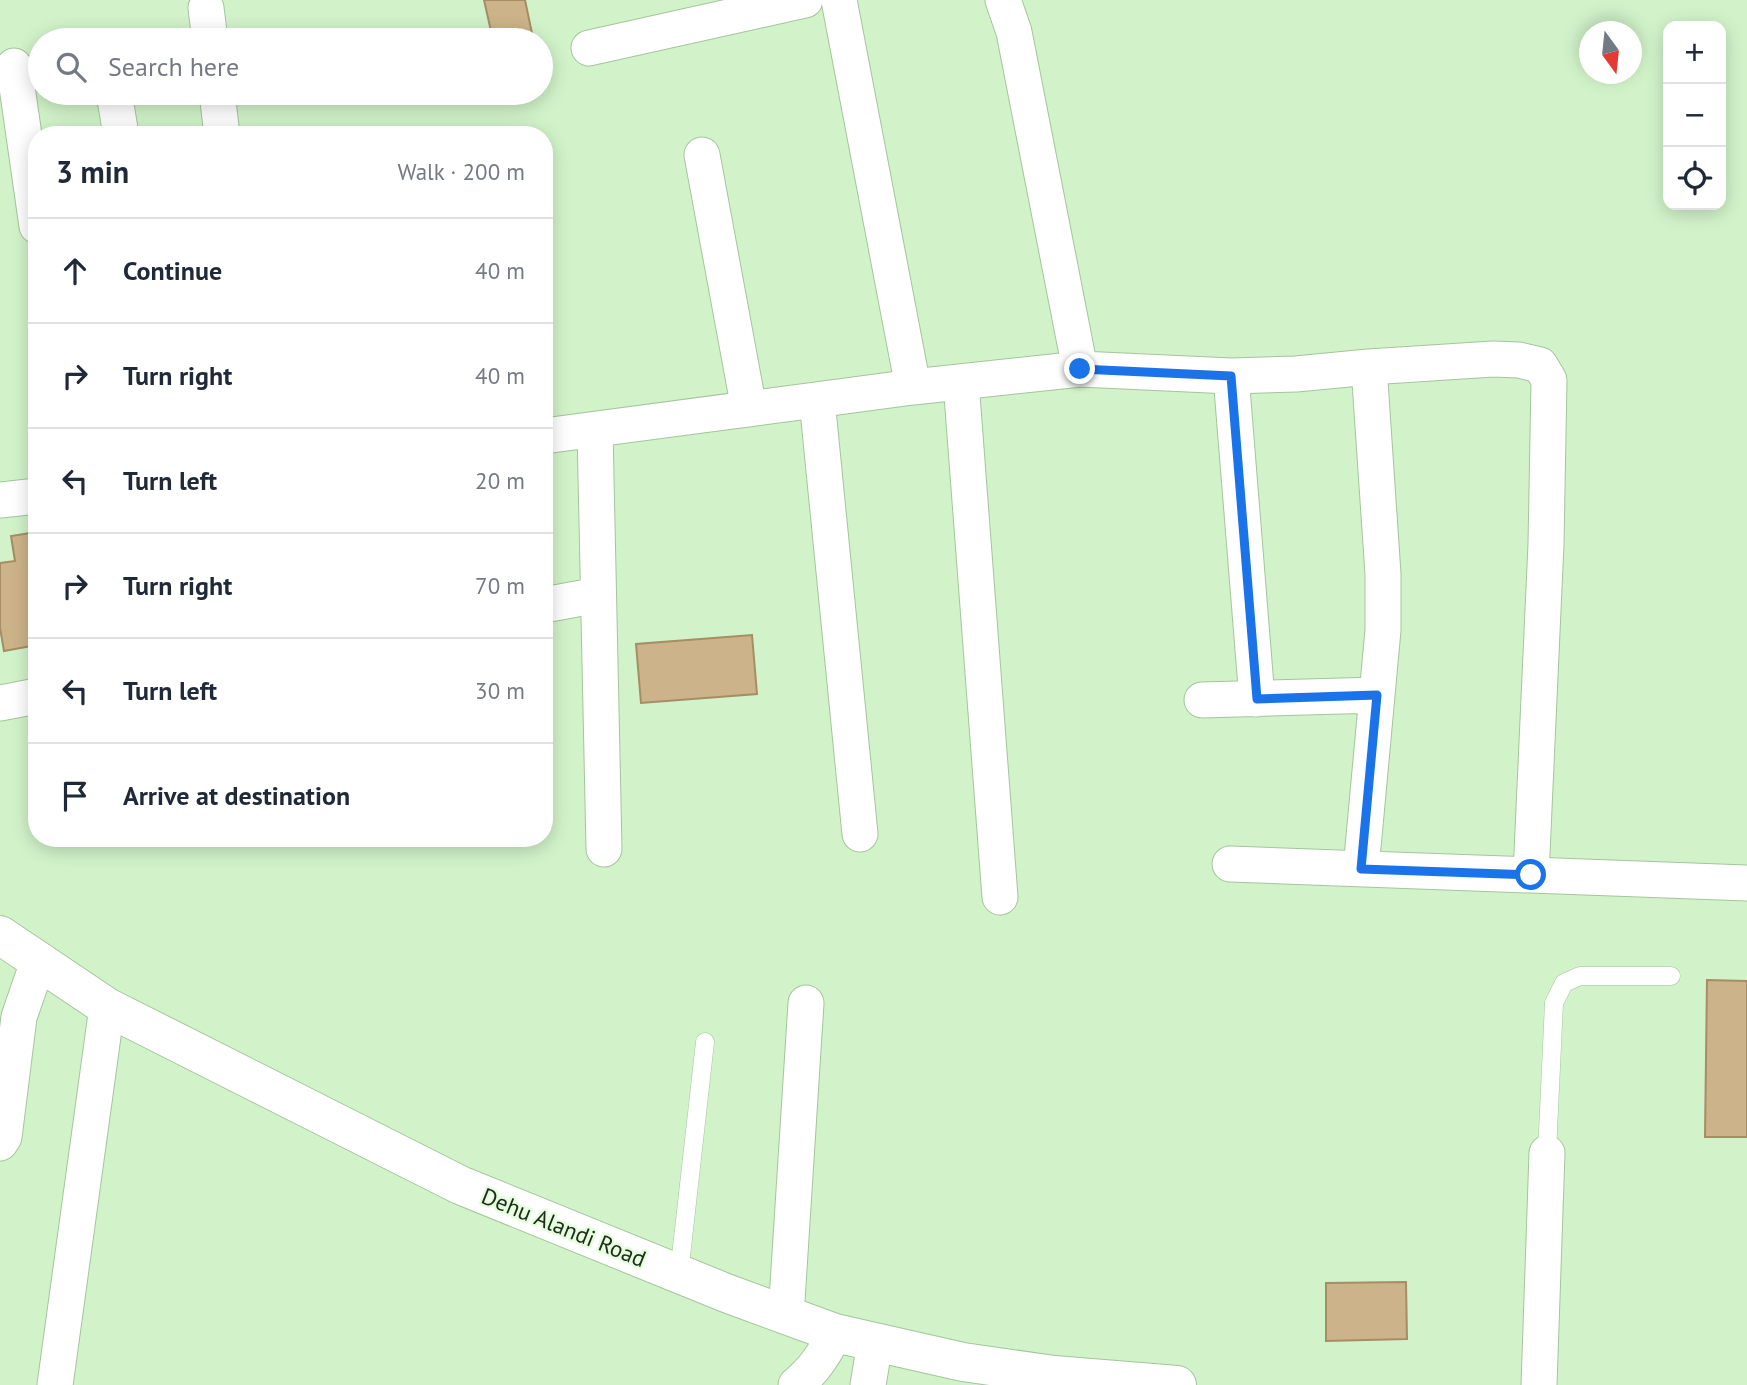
<!DOCTYPE html>
<html lang="en">
<head>
<meta charset="utf-8">
<style>
	body { margin:0; font-family:"PT Sans",sans-serif; background:#f2f2f3; color:#1f2937 }
	.controls { position:absolute; right:21px; top:21px; display:grid; overflow:hidden; border-radius:14px; box-shadow:0 4px 18px #0003 }
	.controls button { width:63px; height:63px; display:grid; place-items:center; padding:0; border:0; border-bottom:2px solid #e0e1e3; background:#fff; color:#1f2937; font:35px sans-serif }
	.compass { position:absolute; left:1579px; top:21px; width:63px; height:63px; border-radius:50%; background:#fff; box-shadow:0 4px 18px #0003; rotate:165deg }
	.stop { position:absolute; width:21px; height:21px; margin:-16px; border:5px solid #1a73e8; border-radius:50%; background:#fff }
	.stop.end { background:#1a73e8; border-color:#fff; box-shadow:0 2px 7px #0008 }
	.list { margin:0; padding:0; list-style:none }
	h2 { display:flex; justify-content:space-between; align-items:center; height:91px; margin:0; padding:0 28px; font-size:30px }
	h2 small { font-size:23px; font-weight:400; color:#747a83 }
	.list li { display:grid; grid-template-columns:46px 1fr auto; gap:21px; align-items:center; box-sizing:border-box; height:105px; padding:0 28px; border-top:2px solid #e0e1e3 }
	.list b { display:block; font-size:26px; white-space:nowrap }
	.list em { font-size:23px; font-style:normal; color:#747a83 }
	.icon { flex:none; width:38px; height:38px; fill:none; stroke:currentColor; stroke-width:2; stroke-linecap:round; stroke-linejoin:round }
	.map { position:relative; flex:none; width:1747px; height:1385px; overflow:hidden }
	.search { position:absolute; background:#fff; box-shadow:0 4px 18px #0003; left:28px; top:28px; width:525px; height:77px; display:flex; align-items:center; gap:18px; box-sizing:border-box; padding:0 24px; border-radius:38px; color:#747a83; font-size:26px }
	.panel { position:absolute; background:#fff; box-shadow:0 4px 18px #0003; left:28px; top:126px; width:525px; height:721px; border-radius:28px }
	.map>svg:first-child { display:block }
</style>
</head>
<body>
<div class="map">
<svg width="1747" height="1385" viewBox="0 0 1747 1385">
	<rect width="100%" height="100%" fill="#d2f3ca"/>
	<path fill="#cdb389" stroke="#a68d64" stroke-width="2" d="M484,0H525L533,38L523,40H493Z
		M37,532V645L4,651L0,628V563L15,561L11,536Z
		M752,635L757,694L641,703L636,644Z
		M1707,980L1747,981V1137H1705Z
		M1406,1282L1407,1339L1326,1341V1283Z"/>
	<g fill="none" stroke-linecap="round" stroke-linejoin="round">
		<g stroke="#a5c49d" stroke-width="19">
			<path id="lane" d="M1547,1153L1554,1003L1564,983L1580,976H1671
				M679,1274L705,1042"/>
		</g>
		<g stroke="#a5c49d" stroke-width="37">
			<path id="street" d="M839,0L913,387
				M1003,0L1014,32L1080,369
				M206,8L210,40
				M589,48L805,0
				M14,66L37,226
				M114,93L121,135
				M217,93L222,135
				M702,155L749,409
				M1231,376L1257,699
				M961,382L1000,897
				M817,400L860,834
				M595,430L604,849
				M544,436L913,387L1080,369L1231,376L1296,374L1369,367L1493,359L1519,360L1540,365L1549,380L1546,544L1531,875
				M0,500L37,496
				M544,605L598,595
				M1202,700L1377,695
				M0,703L37,696
				M1230,864L1747,883
				M1361,869L1383,630V574L1369,367
				M0,1143L4,1137L19,1017L38,962
				M786,1316L806,1003
				M55,1385L107,1007
				M796,1385C814,1370 824,1355 835,1333
				M868,1385L875,1343
				M1539,1385L1547,1153"/>
		</g>
		<g stroke="#a5c49d" stroke-width="40">
			<path id="primary" d="M0,935L107,1007L460,1185L726,1293L835,1333L963,1362L1054,1375L1177,1385"/>
		</g>
		<use href="#lane" stroke="#fff" stroke-width="18"/>
		<use href="#street" stroke="#fff" stroke-width="35"/>
		<use href="#primary" stroke="#fff" stroke-width="38"/>
	</g>
	<g fill="none" stroke-linecap="round" stroke-linejoin="round">
		<path stroke="#1a73e8" stroke-width="9" d="M1080,369L1231,376L1257,699L1377,695L1361,869L1531,875"/>
	</g>
	<g text-anchor="middle" dominant-baseline="central" stroke-width="5" stroke-linejoin="round" paint-order="stroke">
		<g font-size="23" fill="#1e2a1b" stroke="#e4fedd">
			<text transform="translate(564 1227) rotate(22)">Dehu Alandi Road</text>
		</g>
	</g>
</svg>
<div class="controls">
<button>+</button>
<button>−</button>
<button><svg class="icon" aria-label="locate" viewBox="0 0 24 24"><circle cx="12" cy="12" r="6"/><path d="M12 2v4M12 18v4M2 12h4M18 12h4"/></svg></button>
</div>
<svg class="compass" viewBox="-18 -18 36 36"><path d="M0-13l5 13h-10z" fill="#e53935"/><path d="M0 13l5-13h-10z" fill="#747a83"/></svg>
<div class="stop" style="left:1531px;top:875px"></div>
<div class="stop end" style="left:1080px;top:369px"></div>
<div class="search"><svg class="icon" aria-label="search" viewBox="0 0 24 24"><circle cx="10" cy="10" r="6"/><path d="M15 15l6 6"/></svg>Search here</div>
<section class="panel">
<h2>3 min<small>Walk · 200 m</small></h2>
<ul class="list">
<li><svg class="icon" aria-label="ahead" viewBox="0 0 24 24"><path d="M12 20V5M6 11l6-6 6 6"/></svg><div><b>Continue</b></div><em>40 m</em></li>
<li><svg class="icon" aria-label="right" viewBox="0 0 24 24"><path d="M7 20v-9h11M14 6l5 5-5 5"/></svg><div><b>Turn right</b></div><em>40 m</em></li>
<li><svg class="icon" aria-label="left" viewBox="0 0 24 24"><path d="M17 20v-9H6M10 6l-5 5 5 5"/></svg><div><b>Turn left</b></div><em>20 m</em></li>
<li><svg class="icon" aria-label="right" viewBox="0 0 24 24"><path d="M7 20v-9h11M14 6l5 5-5 5"/></svg><div><b>Turn right</b></div><em>70 m</em></li>
<li><svg class="icon" aria-label="left" viewBox="0 0 24 24"><path d="M17 20v-9H6M10 6l-5 5 5 5"/></svg><div><b>Turn left</b></div><em>30 m</em></li>
<li><svg class="icon" aria-label="arrive" viewBox="0 0 24 24"><path d="M6 21V4h12l-3 4 3 4H6"/></svg><div><b>Arrive at destination</b></div></li>
</ul>
</section>
</div>
</body>
</html>
